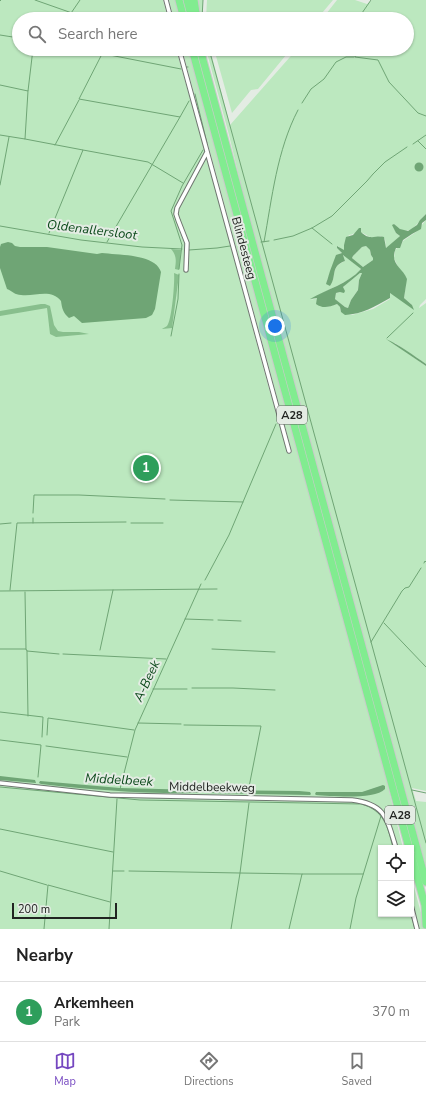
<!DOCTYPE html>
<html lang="en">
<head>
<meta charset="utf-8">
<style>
	body { margin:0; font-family:"Nunito Sans",sans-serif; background:#f6f6f6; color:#222 }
	.controls { position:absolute; right:12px; bottom:12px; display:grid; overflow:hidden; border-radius:0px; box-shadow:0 1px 3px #0004 }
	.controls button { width:36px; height:36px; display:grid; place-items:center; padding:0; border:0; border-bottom:1px solid #e0e0e0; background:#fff; color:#222; font:20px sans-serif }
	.scale { position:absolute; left:12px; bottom:10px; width:105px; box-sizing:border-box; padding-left:4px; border:2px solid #212421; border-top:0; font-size:11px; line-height:14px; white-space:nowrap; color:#212421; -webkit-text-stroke:3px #e4ece4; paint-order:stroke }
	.you { position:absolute; left:275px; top:326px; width:14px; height:14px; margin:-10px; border:3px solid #fff; border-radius:50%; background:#1a73e8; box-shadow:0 0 0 6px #1a73e833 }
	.badge { display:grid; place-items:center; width:26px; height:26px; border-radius:50%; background:#7547c0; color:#fff; font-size:13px; font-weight:700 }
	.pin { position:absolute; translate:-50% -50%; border:2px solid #fff; box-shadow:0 1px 4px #0006 }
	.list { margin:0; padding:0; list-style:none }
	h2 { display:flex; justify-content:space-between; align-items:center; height:52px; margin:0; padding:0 16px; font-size:17px }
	h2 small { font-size:13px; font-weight:400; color:#767676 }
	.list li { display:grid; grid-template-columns:26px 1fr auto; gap:12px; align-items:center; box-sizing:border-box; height:60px; padding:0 16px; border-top:1px solid #e0e0e0 }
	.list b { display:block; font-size:15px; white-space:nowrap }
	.list p { margin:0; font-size:13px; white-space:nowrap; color:#767676 }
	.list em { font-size:13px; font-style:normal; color:#767676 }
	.icon { flex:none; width:22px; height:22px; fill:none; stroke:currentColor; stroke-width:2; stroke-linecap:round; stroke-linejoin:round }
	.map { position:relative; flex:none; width:426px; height:929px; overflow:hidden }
	.search { position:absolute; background:#fff; box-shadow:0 1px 3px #0004; left:12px; right:12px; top:12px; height:44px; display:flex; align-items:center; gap:10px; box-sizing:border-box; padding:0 14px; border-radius:22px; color:#767676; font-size:15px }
	.sheet { height:112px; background:#fff }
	nav { display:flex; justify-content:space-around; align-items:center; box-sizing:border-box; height:56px; border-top:1px solid #e0e0e0; background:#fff; font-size:11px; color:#767676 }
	nav a { display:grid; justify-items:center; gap:2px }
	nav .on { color:#7547c0 }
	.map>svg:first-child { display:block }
</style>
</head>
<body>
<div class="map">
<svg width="426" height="929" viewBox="0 0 426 929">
	<rect width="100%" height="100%" fill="#e4ece4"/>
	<path fill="#bce8bf" d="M0,0H163L168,19H19V49H176L208,162L269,389L289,454L292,452L182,49H188L383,766L403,848H396L387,821L395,848H381V914H411V908L417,929H0Z
		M169,0H175L180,19H174Z
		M196,0H203L202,19H198Z
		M207,0H333L317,19H206Z
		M337,0H355L367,4L372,0H426V214C416,224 409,240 394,224L393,225L396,233L400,236L388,247L386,248L385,239L381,236C368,241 367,233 359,232C355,232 353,235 349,235L344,245V251L338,246L337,248L342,253L339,254L327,280L330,286C337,276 330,267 345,261L343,257L344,255L361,269C348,284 328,288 311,300L317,298L327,307L337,304L340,307L341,312L352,315L373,309L390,299V293L412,305L404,298L406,284L394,258L395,250L401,245L403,241L416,232L426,220V299L420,305L419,308L426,303V364L395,343H393L426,366V791L412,788L416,801L426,802V866L246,206L229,135L206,49H210L230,125L297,49H407V19H322Z
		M214,49H291L258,89L251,90L232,113Z
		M366,246L370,250L371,255L373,258V260L363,267L352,258L353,256L362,247Z
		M360,273H362L359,280L358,290L351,300L348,308L345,307L335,299L336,293L340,292L345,285Z
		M411,876L424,924L425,929H419L411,901Z"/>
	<path fill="#88bf8d" d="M171,249L181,250L179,270L175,269C176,261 177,256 171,249Z
		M174,273L179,275L172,328L162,329C163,328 166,327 167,326C172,320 175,281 174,273Z
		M41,304H45L50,306L54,325L58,331L63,332H79L89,334L56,337L50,334L47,308L0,316V311Z"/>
	<path fill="#6fa575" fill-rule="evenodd" d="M414.5 167a4.5 4.5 0 1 1 9 0a4.5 4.5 0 1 1-9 0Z
		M426,214V220L422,223L421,229L412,234L403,240L400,248H396C389,264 402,267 407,279L404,298L412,305L414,310L390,293V298C374,307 363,314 345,315L341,312L340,307L337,304C329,307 323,309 316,304L317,298L310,299C327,289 348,284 361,269L343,255L345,261C330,266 337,277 330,286L326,284L330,271L336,255L342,253L337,248V246L344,250V245L346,237L353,235L359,228H361V232C370,241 375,235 384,237L386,248L400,236L396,233L392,225L394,224L400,229L408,231L417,225L420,220ZM366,246L370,250L371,255L373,258V260L363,267L352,258L353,256L362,247ZM360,273H362L359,280L358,290L351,300L348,308L345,307L335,299L336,293L340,292L344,293L345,291L343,287Z
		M8,242L12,243L15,246L20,247H47L97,254L102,253C118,255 156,254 161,272L155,309L152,315L146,318L82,323L74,316L69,318C63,313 62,308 61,301C51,288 34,297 21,295C15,295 12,291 7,289L0,268V247L1,244Z
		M386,339C400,345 413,355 426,364V366Z
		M0,776L35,780L36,783L0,780Z
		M40,781L120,788L198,790L199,792V793C145,794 94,790 41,784L39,783Z
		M383,785L385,786V789C375,800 331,796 316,795L315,794L316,792H362Z
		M204,790L299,791L310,792L311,794L310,795L204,793L203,792Z"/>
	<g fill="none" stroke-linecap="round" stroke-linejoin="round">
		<path stroke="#6fa575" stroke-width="1" d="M35,0L72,13
			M0,1L1,0
			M67,19L80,0
			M202,19L203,0
			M360,19L362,13L371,0
			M0,35L19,38
			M79,49L181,69
			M209,49L426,843
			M356,49L355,57L378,60L389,82L418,113L426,116
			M102,54L79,99L180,117L189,101
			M186,67H188
			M0,85L28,91L33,49
			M195,94L207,143
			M302,103L311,89L324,79L336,62L346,57H354
			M0,135L25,139L28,91
			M25,139L83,150L49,233
			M418,141L426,149
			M413,144L426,135
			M55,145L79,100
			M83,150L148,162L183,183
			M0,185L9,137
			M0,226L81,240L142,247L182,249
			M312,228L332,244
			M274,240L293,236L312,228L332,216L367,181L373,174L385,162L407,147
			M107,242L180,117
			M261,242L269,241
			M264,242C272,198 277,150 298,110
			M189,250L217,248L230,246
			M179,269L182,245L171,211L182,186L203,150
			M171,336L178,299L179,274
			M387,338L413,313
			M170,500L243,502
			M33,513L34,495H79L165,499
			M33,523V518
			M131,523H163
			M0,524L11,523
			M424,563L425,561L426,562
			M205,580L229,535L276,424
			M10,590L17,523L126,522
			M0,591L217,589
			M25,592L26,649
			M185,619L213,620
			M218,620L241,621
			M384,623L426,667
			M371,642L402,591L405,588L409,587L421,568
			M0,649H26L27,651L59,654
			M212,649L275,652
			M100,650L113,590
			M27,651L28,716
			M63,654L166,659
			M192,688H233L275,690
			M153,689H187
			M0,712L43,717L42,737
			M138,723L181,724
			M184,725L261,726L249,787
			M47,735L48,718L134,730
			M0,740L41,745L38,777
			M46,746L127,757
			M0,787L140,800L361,804C384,810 388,827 393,848
			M120,789L135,730L201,584
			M412,790L426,793
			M0,829L113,852
			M0,871L47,885
			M113,871H124
			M129,871L240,873L249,803
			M411,914L415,929
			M44,929L48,885L110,902
			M109,929L117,799
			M231,929L240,873L302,874
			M289,929L302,874H363
			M350,929L356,898L381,816"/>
		<g stroke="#6f7670" stroke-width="5.5">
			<path id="minor" d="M166,0L171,19
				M179,49L289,451
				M186,270L187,243L178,220L176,214L177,208L207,152
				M0,783L110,795L352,800C386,804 387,819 396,848
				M411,905L417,929"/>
		</g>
		<g stroke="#cacaca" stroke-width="9">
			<path id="motorway" d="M179,0L184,19
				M187,0L192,19
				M194,0L197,19
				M192,49L409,848
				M200,49L426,882
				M411,854L426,909
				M425,906L426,925"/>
		</g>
		<use href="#minor" stroke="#fff" stroke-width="3.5"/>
		<use href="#motorway" stroke="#81ec90" stroke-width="7"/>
	</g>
	<g text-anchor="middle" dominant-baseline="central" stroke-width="4" stroke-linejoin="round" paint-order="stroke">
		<g fill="#e4ece4" stroke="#5c605c" stroke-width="1">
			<rect x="277" y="406" width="30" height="18" rx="3"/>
			<rect x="385" y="806" width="30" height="18" rx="3"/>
		</g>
		<g font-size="11" font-weight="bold" fill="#212421">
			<text x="292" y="415">A28</text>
			<text x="400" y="815">A28</text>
		</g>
		<g font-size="12" fill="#212421" stroke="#e4ece4">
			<text transform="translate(244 248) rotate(75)">Blindesteeg</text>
			<text transform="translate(212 787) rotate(1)">Middelbeekweg</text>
		</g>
		<g font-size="13" font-style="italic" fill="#0d4a1c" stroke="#e4ece4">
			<text transform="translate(92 230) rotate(7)">Oldenallersloot</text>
			<text transform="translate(147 681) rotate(-65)">A-Beek</text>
			<text transform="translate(119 780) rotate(3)">Middelbeek</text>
		</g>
	</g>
</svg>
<div class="controls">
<button><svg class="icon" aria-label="locate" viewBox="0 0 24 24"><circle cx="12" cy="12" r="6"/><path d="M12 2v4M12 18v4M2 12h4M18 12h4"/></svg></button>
<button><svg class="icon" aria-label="layers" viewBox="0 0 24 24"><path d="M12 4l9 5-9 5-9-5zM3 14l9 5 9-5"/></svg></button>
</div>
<div class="scale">200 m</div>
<div class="you"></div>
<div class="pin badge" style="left:146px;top:468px;background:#2e9e5b">1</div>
<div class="search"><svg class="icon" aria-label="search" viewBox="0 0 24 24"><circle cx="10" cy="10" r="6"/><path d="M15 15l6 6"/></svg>Search here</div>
</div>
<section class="sheet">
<h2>Nearby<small></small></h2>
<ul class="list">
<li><span class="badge" style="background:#2e9e5b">1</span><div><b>Arkemheen</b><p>Park</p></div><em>370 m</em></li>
</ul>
</section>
<nav>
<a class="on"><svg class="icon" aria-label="map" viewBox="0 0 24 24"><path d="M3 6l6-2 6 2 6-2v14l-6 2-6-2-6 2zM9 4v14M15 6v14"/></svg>Map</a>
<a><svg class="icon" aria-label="directions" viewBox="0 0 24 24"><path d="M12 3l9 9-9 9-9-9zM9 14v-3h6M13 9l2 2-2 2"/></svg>Directions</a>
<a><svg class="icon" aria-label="saved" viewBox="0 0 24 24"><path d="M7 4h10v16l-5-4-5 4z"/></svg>Saved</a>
</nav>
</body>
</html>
